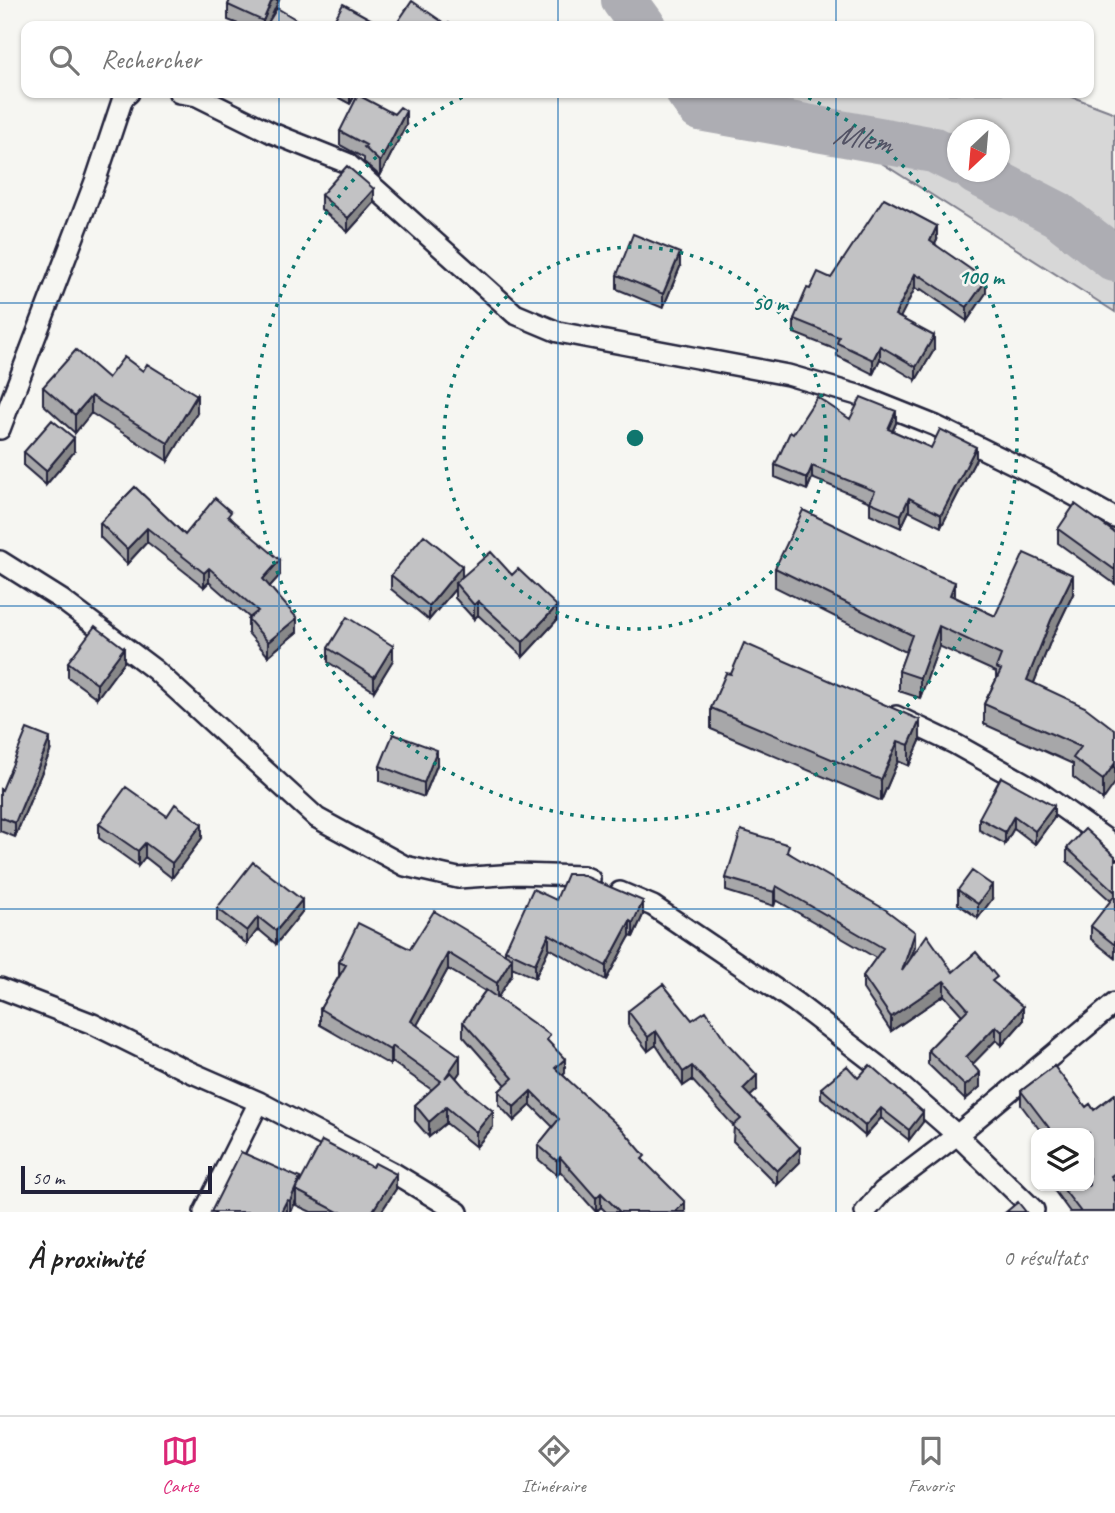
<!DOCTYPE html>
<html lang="fr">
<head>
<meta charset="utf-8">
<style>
	body { margin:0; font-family:Caveat,sans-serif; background:#f6f6f6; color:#222 }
	.controls { position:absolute; right:21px; bottom:21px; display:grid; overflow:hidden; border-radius:14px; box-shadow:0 2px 5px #0004 }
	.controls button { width:63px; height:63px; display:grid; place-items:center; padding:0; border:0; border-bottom:2px solid #e0e0e0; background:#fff; color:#222; font:35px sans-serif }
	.compass { position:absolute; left:947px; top:119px; width:63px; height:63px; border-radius:50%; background:#fff; box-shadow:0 2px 5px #0004; rotate:206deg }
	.scale { position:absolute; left:21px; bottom:18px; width:191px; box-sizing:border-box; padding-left:7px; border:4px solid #22223b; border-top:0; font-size:19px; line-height:24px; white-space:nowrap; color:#22223b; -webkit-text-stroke:5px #f6f6f2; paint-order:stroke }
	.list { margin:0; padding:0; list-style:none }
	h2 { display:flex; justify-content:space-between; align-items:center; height:91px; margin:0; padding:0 28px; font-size:30px }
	h2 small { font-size:23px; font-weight:400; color:#767676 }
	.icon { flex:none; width:38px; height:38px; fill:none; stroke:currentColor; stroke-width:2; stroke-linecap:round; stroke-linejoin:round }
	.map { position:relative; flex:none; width:1115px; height:1212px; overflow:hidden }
	.search { position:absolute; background:#fff; box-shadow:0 2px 5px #0004; left:21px; right:21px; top:21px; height:77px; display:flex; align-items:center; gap:18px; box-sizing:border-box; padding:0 24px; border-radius:14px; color:#767676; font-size:26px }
	.sheet { height:203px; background:#fff }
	nav { display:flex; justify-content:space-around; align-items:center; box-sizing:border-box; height:98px; border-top:2px solid #e0e0e0; background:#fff; font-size:19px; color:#767676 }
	nav a { display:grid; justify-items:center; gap:4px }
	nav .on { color:#db2777 }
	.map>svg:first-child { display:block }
</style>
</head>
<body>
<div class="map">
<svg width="1115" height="1212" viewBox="0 0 1115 1212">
	<rect width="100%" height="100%" fill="#f6f6f2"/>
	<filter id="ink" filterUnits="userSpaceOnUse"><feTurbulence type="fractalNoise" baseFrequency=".0143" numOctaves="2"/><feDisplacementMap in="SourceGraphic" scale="14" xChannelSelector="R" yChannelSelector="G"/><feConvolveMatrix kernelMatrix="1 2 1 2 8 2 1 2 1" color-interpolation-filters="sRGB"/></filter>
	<g filter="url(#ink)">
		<path fill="#d7d7d7" stroke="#7c7c89" stroke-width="2" fill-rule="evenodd" d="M772,93H1062L1115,113V312ZM958,130H1000V172H958Z"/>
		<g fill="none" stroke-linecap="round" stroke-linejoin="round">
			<g stroke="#adadb3" stroke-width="46">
				<path d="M624,0L643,26"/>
				<path id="s1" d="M689,93L700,108L934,150L958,162"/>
				<path d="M976,172L1057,214L1115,259"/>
			</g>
			<g stroke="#22223b" stroke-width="24">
				<path id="minor" d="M179,93L197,96L272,133L347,163L515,314L558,332L788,375L861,396L936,426L1044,479L1115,518
					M0,429L96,179L123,98L129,93
					M0,561L62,600L155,670L317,818L405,866L458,878L516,874L583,876L590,879
					M896,716L955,744L1037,790L1106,839L1115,849
					M620,892L653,906L795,1002L877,1065L957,1135L1034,1210
					M0,988L93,1024L188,1071L259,1102L394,1173L458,1212
					M204,1212L259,1102
					M865,1212L883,1191L957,1135L1115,1003"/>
			</g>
			<use href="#minor" stroke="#f6f6f2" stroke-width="19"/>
		</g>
		<path fill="#a7a7a9" stroke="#22223b" stroke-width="2" d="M230,0H279L268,23L307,26H243L228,20V5Z
			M330,93H356L350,104Z
			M406,125L380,176L364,162V158L340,145V131Z
			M321,195L374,203L348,232L321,209Z
			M937,240L935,244L986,293L967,321L921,289L920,291L915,288L900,317L934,350L916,380L880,359L873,374L837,356V350L794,333V319L810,289L831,278Z
			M680,267L663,308L617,289V275Z
			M108,378L197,413L168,461L91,413L75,433L43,404V387Z
			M850,419L896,423L893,431L931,448L976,459L941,527L909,511L901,528L870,514V502L812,478L807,490L775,477V465L793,434Z
			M24,452H74L46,485L24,466Z
			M135,487L185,535L231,518L280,575L269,587L297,632L268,656L248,633V619L250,618L209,582L204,587L147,542L127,564L100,537V523Z
			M1058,529L1115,533V584L1058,543Z
			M775,568L955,597L995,616L1073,594L1051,640L1034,683L1115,730L1103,800L1073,777V764L984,724V704L996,680V672L939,646L920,698L899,691V671L906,652L775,587Z
			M391,575L462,577L512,575L557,620L523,657L478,615L474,619L455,598V589L429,620L391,589Z
			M328,648L393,660L374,691L328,662Z
			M68,662H124L97,698L68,677Z
			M711,708L920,741L909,766L898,761L881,801L711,729Z
			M50,752L15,837L0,831V789L2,790Z
			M437,765L424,797L380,781V766Z
			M1054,806V818L1035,844L1014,828L1005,844L979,830V818Z
			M167,816L202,838L172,878L145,857L138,866L99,838V824Z
			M1067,848L1115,856V958L1091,939V926L1111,901L1067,861Z
			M789,853L915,946L911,958L997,985L1023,1021L1002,1045L996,1040L972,1064L980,1087L965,1100L928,1064V1050L962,1015L944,995L891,1031L863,989V976L876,958L776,900L774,906L726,891V878Z
			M958,890L992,899L978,918L958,904Z
			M556,900L643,915L633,937L630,936L606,980L549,948L535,978L512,967V974L497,998L550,1044L565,1073L563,1075L645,1162L685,1212H606L601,1207L596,1212L560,1171L557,1175L538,1159V1145L553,1127L531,1105L514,1121L499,1105V1091L506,1085L463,1036V1022L485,991L448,969L417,1025L460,1072L456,1078L493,1127L476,1147L446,1123L429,1137L415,1121V1105L432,1090L392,1062L390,1065L320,1025V1009L339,976V962L410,949L505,954V950Z
			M217,908L302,912L276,944L258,929L247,944L217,921Z
			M628,1011L692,1020L757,1090L750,1096L800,1162L777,1185L733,1141L734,1126L692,1080L683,1086L656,1045L648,1051L628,1025Z
			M1054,1066L1086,1107L1090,1104L1094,1110L1115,1094V1212H1070L1051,1186H1089V1133H1042L1021,1105V1091Z
			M858,1078L923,1122L909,1140L881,1118L865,1136L821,1098V1088Z
			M300,1184L396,1189L381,1212H311L296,1205V1200L291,1212H211Z"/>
		<path fill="#888889" stroke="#22223b" stroke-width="2" d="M272,0H279L267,26H263V21Z
			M350,93H356L350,104Z
			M406,111V125L380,176V162Z
			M374,189V203L348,232V218Z
			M937,226V240L930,254V241Z
			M680,253V267L663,308V294Z
			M915,274V288L895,328V315Z
			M986,280V293L967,321V307Z
			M934,336V350L916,380V367Z
			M880,346V359L873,374V360Z
			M197,395V413L168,461V443Z
			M91,396V413L75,433V415Z
			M896,411V423L888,441V429Z
			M74,438V452L46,485V471Z
			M976,447V459L941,527V515Z
			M812,466V478L807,490V478Z
			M909,498V511L901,528V515Z
			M147,528V542L127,564V549Z
			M280,560V575L263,594V579Z
			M462,566V581L455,583V589L429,620V606Z
			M209,568V582L204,587V573Z
			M1073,575V594L1051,640L1027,700V680L1051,620Z
			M955,582V602L950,595Z
			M478,601V615L474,619V605Z
			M557,606V620L523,657V642Z
			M297,618V632L268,656V642Z
			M939,626V646L920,698V678Z
			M393,646V660L374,691V677Z
			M124,648V662L97,698V684Z
			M920,720V741L909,766V745Z
			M50,738V752L15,837V823Z
			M898,741V761L881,801V780Z
			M437,750V765L424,797V783Z
			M1115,763V783L1103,800V780Z
			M1054,806V818L1035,844V831Z
			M1014,816V828L1005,844V832Z
			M202,824V838L172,878V863Z
			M145,843V857L138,866V851Z
			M992,885V899L978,918V904Z
			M776,886V900L774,906V892Z
			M302,900V912L276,944V931Z
			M643,901V915L633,937V923Z
			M258,917V929L247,944V931Z
			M630,921V936L606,980V966Z
			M915,932V946L902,984V971Z
			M549,934V948L535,978V964Z
			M448,953V969L411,1036V1021Z
			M512,958V974L497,999V983Z
			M944,981V995L891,1031V1017Z
			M1023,1007V1021L1002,1045V1032Z
			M996,1026V1040L966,1071V1057Z
			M656,1031V1045L648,1051V1037Z
			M392,1046V1062L390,1065V1050Z
			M460,1056V1072L445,1094V1078Z
			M565,1059V1073L555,1082V1068Z
			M692,1066V1080L683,1086V1072Z
			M980,1073V1087L965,1100V1086Z
			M757,1075V1090L743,1103V1089Z
			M531,1091V1105L514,1121V1107Z
			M446,1107V1123L429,1137V1122Z
			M881,1108V1118L865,1136V1126Z
			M493,1111V1127L476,1147V1132Z
			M923,1112V1122L909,1140V1130Z
			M800,1148V1162L777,1185V1171Z
			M560,1157V1171L557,1175V1161Z
			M396,1174V1189L381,1212H372Z
			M300,1178V1192L296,1190V1200L291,1212H290V1201Z
			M601,1193V1207L596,1212V1198Z
			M287,1200V1212H281Z
			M685,1202V1212H675Z"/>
		<path fill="#c2c2c4" stroke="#22223b" stroke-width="2" d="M230,0H272L263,21L228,5Z
			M412,1L447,25L449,23L453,26H395Z
			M343,4L383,26H331Z
			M277,8L307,26H266Z
			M358,95L394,114L400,107L406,111L380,162L364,147L366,145L340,131Z
			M347,166L374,189L348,218L321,195Z
			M884,198L937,226L930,241L986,280L967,307L921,276L920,277L915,274L895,315L934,336L916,367L880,346L873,360L837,343L839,337L794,319L807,288L810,289L818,272L831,278Z
			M633,234L680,253L663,294L617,275Z
			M76,350L108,378L124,357L143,371L147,364L197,395L168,443L91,396L75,415L43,387Z
			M817,397L850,419L861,397L896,411L888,429L931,448L940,429L976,447L941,515L909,498L901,515L870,502L875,491L812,466L807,478L775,465L790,432L793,434Z
			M52,420L74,438L46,471L24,452Z
			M135,487L185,535L215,498L231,512L228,516L280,560L263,579L297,618L268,642L248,619L258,611L209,568L204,573L147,528L127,549L100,523Z
			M1075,504L1115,533V570L1058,529Z
			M803,510L934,574L955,582L950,595L995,616L1024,553L1073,575L1051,620L1027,680L1085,707L1115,730V763L1103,780L1073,758L1081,747L984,704L1001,670L996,668L1001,655L939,626L920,678L899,671L912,635L775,568Z
			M424,535L462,566L429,606L391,575Z
			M491,552L512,575L518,569L557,606L523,642L478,601L474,605L455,583Z
			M347,617L393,646L374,677L328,648Z
			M95,626L124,648L97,684L68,662Z
			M744,643L920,720L909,745L898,741L881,780L711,708L726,673L731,674Z
			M27,729L50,738L15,823L0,817V789L2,790Z
			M393,734L437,750L424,783L380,766Z
			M1001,777L1054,806L1035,831L1014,816L1005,832L979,818Z
			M126,787L167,816L175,804L202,824L172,863L145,843L138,851L99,824Z
			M1085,829L1115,856V892L1067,848Z
			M741,830L789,845L787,852L886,910L915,932L902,971L927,935L953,972L976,952L997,977L992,981L1023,1007L1002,1032L996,1026L966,1057L980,1073L965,1086L928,1050L968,1009L944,981L891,1017L863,976L883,948L776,886L774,892L726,878Z
			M253,862L302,900L276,931L258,917L247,931L217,908Z
			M972,871L992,885L978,904L958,890Z
			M567,874H580L643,901L633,923L630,921L606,966L549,934L535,964L505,950L533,889L556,900Z
			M1115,895V945L1091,926Z
			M434,911L512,958L497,983L448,953L411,1021L460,1056L445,1078L451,1072L466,1089L493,1111L476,1132L446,1107L429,1122L415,1105L441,1081L392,1046L390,1050L320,1009L346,965L339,962L358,923L410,949Z
			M663,984L692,1020L706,1011L727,1043L757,1075L743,1089L800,1148L777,1171L733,1126L741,1119L692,1066L683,1072L656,1031L648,1037L628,1011Z
			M486,990L550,1035L547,1040L565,1059L555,1068L624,1131L645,1156L642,1159L685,1202L675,1212H620L601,1193L596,1198L560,1157L557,1161L538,1145L559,1119L531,1091L514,1107L499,1091L513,1078L463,1022Z
			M870,1065L923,1112L909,1130L881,1108L865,1126L821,1088L847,1066L858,1078Z
			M1054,1066L1086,1107L1090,1104L1094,1110L1115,1094V1173L1111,1176L1115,1182V1212H1081L1061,1186H1089V1133H1053L1021,1091Z
			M322,1141L372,1167L375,1163L396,1174L372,1212H338L296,1190Z
			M241,1152L300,1178L290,1201L287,1200L281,1212H211Z
			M1018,1202L1026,1212H1006Z"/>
	</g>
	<path fill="none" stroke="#1f6fb2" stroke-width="2" stroke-opacity="0.55" d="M279,0V26M558,0V26M836,0V26M279,93V1212M558,93V1212M836,93V1212M0,303H1115M0,606H1115M0,909H1115"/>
	<g fill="none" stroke="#0f766e" stroke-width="3.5" stroke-dasharray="3.5 7">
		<circle cx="635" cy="438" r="191"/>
		<path d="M799 93A382 382 0 1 1 471 93"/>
	</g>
	<g text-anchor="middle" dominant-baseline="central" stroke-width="5" stroke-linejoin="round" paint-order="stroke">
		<g font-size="32" font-style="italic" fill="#535365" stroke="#f6f6f2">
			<text stroke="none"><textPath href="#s1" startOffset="184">Mlem</textPath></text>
		</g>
	</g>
	<circle cx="635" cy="438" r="10" fill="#0f766e" stroke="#f6f6f2" stroke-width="3.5"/>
	<g font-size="21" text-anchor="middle" font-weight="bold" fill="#0f766e" stroke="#f6f6f2" stroke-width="5" stroke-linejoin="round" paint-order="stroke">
		<text x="981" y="284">100 m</text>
		<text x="770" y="310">50 m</text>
	</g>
</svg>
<div class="controls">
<button><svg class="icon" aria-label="layers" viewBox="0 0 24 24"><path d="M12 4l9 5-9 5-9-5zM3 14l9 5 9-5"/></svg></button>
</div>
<svg class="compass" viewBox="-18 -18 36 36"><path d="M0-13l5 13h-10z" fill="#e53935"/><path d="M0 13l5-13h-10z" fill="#767676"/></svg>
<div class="scale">50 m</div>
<div class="search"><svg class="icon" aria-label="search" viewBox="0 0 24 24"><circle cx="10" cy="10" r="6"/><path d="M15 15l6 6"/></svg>Rechercher</div>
</div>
<section class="sheet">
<h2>À proximité<small>0 résultats</small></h2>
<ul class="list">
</ul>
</section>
<nav>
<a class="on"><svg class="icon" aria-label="map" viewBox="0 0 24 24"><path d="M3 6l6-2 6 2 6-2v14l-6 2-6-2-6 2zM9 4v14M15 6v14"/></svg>Carte</a>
<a><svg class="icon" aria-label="directions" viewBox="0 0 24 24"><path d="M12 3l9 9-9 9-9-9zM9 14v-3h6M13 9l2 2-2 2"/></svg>Itinéraire</a>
<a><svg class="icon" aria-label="saved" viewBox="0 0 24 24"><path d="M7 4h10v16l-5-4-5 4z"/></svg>Favoris</a>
</nav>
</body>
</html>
